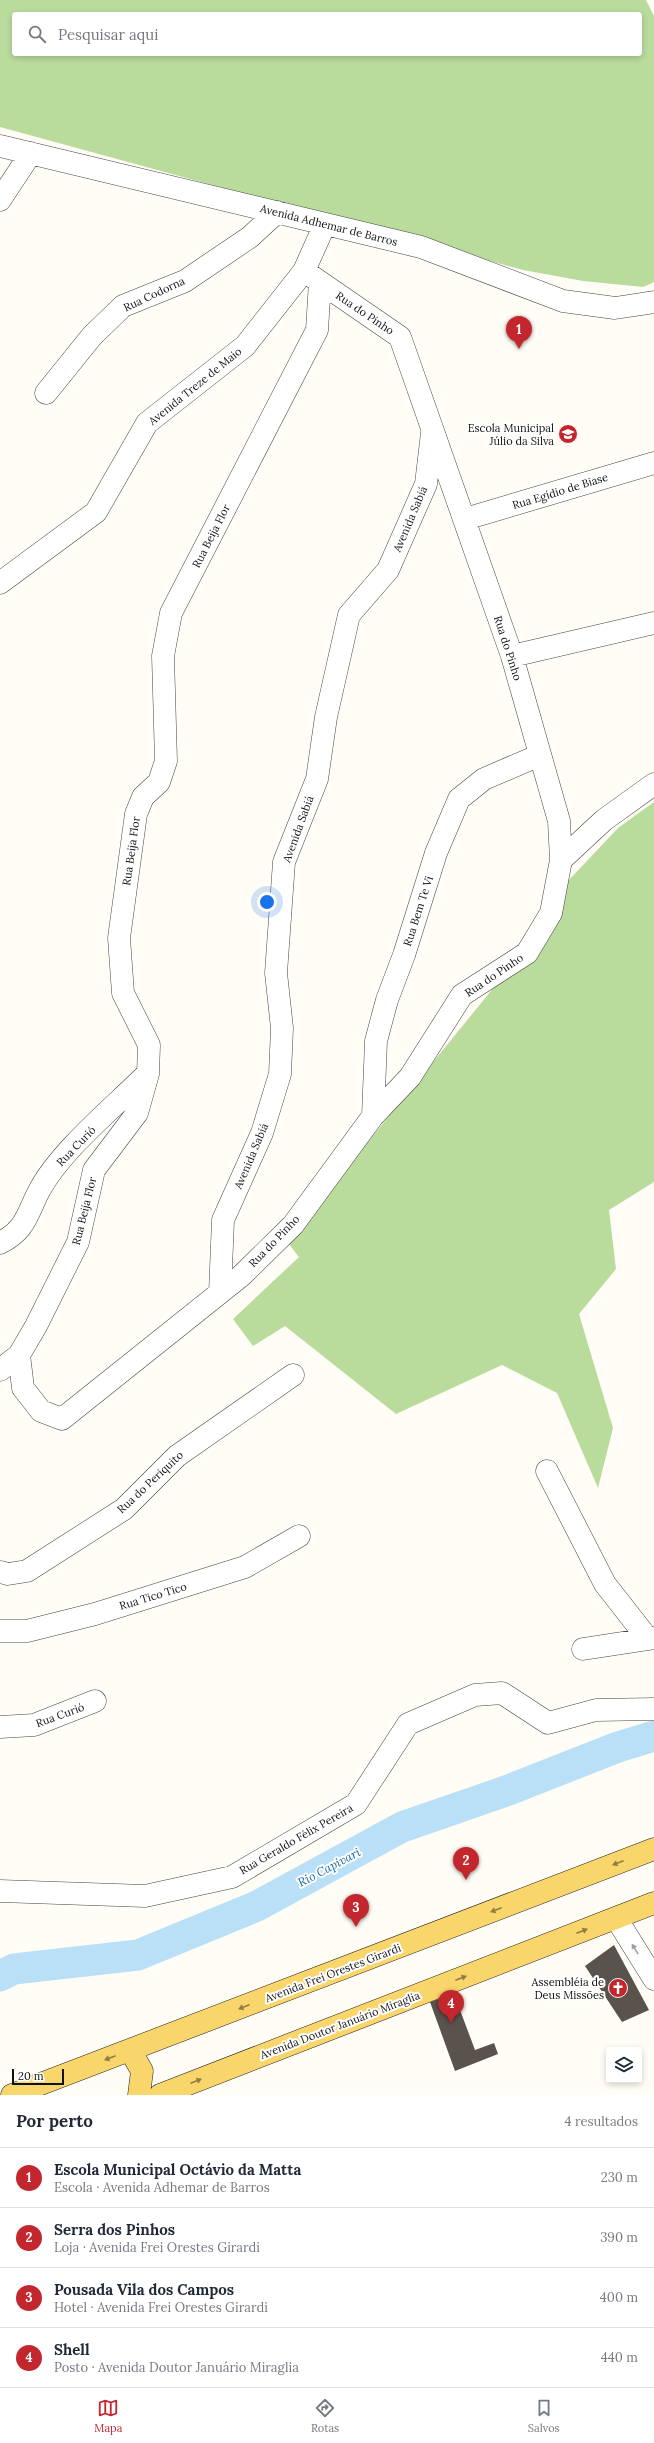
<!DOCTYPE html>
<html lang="pt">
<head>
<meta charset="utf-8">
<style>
	body { margin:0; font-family:Lora,serif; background:#f6f6f7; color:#1f2937 }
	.controls { position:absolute; right:12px; bottom:12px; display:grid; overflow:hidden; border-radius:4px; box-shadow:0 2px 6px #0003 }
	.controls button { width:36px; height:36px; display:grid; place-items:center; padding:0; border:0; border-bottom:1px solid #e0e1e3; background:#fff; color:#1f2937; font:20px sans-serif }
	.scale { position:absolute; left:12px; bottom:10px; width:52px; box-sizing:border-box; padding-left:4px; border:2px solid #111; border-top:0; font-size:11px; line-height:14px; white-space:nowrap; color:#111; -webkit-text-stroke:3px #fff; paint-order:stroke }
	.you { position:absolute; left:267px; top:902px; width:14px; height:14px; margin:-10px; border:3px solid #fff; border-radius:50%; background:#1a73e8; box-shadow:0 0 0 6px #1a73e833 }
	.badge { display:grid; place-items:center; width:26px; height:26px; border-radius:50%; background:#c4262e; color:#fff; font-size:13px; font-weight:700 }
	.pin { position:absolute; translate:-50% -33px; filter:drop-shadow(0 1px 2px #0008) }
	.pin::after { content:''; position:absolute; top:21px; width:14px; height:12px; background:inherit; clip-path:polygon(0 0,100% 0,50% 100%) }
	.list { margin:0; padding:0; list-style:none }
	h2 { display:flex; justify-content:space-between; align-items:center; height:52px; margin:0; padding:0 16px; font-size:17px }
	h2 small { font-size:13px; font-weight:400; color:#747a83 }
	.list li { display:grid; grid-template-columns:26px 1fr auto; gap:12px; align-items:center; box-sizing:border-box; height:60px; padding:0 16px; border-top:1px solid #e0e1e3 }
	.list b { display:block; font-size:15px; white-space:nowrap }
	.list p { margin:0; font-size:13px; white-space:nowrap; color:#747a83 }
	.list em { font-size:13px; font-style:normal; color:#747a83 }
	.icon { flex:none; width:22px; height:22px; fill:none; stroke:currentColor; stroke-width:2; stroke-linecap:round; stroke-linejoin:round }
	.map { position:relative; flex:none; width:654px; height:2095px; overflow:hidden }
	.search { position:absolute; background:#fff; box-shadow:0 2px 6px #0003; left:12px; right:12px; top:12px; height:44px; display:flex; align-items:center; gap:10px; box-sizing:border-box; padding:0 14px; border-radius:4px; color:#747a83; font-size:15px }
	.sheet { height:292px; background:#fff }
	nav { display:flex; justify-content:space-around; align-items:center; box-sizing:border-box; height:56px; border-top:1px solid #e0e1e3; background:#fff; font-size:11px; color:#747a83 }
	nav a { display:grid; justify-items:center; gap:2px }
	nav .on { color:#c4262e }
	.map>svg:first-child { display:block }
</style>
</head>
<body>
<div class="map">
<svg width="654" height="2095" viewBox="0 0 654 2095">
	<rect width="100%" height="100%" fill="#fffdf5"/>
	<path fill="#b9dc9c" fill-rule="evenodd" d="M0,0H646L654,16V282L643,287L583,281L523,270L0,127ZM14,14H640V54H14Z
		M654,802V1182L609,1210L616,1269L579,1314L613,1428L598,1488L557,1393L502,1365L396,1414L285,1326L253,1346L233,1319L299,1257L285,1239L380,1127L495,986L568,881L618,828Z"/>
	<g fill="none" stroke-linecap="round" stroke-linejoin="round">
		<path stroke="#b9e0f7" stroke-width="31" d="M0,1976L14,1969L138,1955L257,1906L402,1827L506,1791L618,1747L654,1736"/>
	</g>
	<path fill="#5a524d" d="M614,1945L649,2010L622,2022L585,1966Z
		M454,1994L475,2050L494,2043L498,2054L455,2071L430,2002Z"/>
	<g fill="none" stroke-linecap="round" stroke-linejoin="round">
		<g stroke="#444" stroke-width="23">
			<path id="minor" d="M0,146L421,247L563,301L615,308L654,302
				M0,200L31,153
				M46,393L92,336L123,306L185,281L250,237L277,212
				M465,519L654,463
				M0,583L96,512L147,423L245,346L304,271L325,224
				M512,656L654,623
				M561,860L604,820L654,784
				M373,1116L376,1041L387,1000L404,955L436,853L459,799L484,779L540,755
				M0,1243C26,1230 27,1214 39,1191C60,1151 114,1107 147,1074
				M220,1293L223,1220L262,1133L280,1074L282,1028L276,973L284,862L317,779L326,717L349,615L388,570L426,484L432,433
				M19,1355L23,1388L41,1411L62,1419L241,1276L293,1225L373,1116L410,1077L462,995L527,953L551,913L561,860L559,821L512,656L400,337L304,271
				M0,1370L19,1355L36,1326L78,1242L94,1170L137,1113L148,1074L149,1045L123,993L119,938L136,814L143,797L159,782L166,761L163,656L171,613L317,330L320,282
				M547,1471L605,1584L648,1639
				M0,1572L8,1574L27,1571L124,1509L177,1456L293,1375
				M0,1631H27L95,1614L245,1567L299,1536
				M583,1649L654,1638
				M0,1727L34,1725L95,1701
				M0,1891L145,1896L232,1877L356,1804L408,1724L475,1695L502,1693L548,1723L596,1710L654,1709
				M616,1918L654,1979"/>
		</g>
		<g stroke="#222" stroke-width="23">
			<path id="major" d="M130,2050L142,2071L139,2095
				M12,2095L654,1849
				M160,2095L654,1903"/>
		</g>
		<use href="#minor" stroke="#fff" stroke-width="22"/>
		<use href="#major" stroke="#f9d66b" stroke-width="22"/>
	</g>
	<defs><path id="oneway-solid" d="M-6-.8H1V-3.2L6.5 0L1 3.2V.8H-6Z"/></defs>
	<g fill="#917d42">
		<use href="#oneway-solid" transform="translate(618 1863) rotate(159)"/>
		<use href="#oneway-solid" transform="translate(496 1910) rotate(159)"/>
		<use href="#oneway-solid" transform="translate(582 1931) rotate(-21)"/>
		<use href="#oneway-solid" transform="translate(461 1978) rotate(-21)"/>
		<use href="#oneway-solid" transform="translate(244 2007) rotate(159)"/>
		<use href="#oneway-solid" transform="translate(110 2058) rotate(159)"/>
		<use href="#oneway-solid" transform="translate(196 2081) rotate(-21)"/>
	</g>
	<use fill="#a0a0a0" href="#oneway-solid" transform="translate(635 1949) rotate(-121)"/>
	<defs>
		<g id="school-disc" transform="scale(1)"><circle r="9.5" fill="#c4262e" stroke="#fff"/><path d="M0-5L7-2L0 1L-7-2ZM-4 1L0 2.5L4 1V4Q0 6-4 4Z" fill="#fff"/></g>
		<g id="church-disc" transform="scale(1)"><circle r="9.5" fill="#c4262e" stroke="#fff"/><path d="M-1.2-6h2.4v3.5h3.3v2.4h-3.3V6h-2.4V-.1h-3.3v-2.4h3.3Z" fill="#fff"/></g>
	</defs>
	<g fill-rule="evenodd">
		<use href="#school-disc" x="568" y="434"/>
		<use href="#church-disc" x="618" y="1988"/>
	</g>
	<g text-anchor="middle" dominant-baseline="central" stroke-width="4" stroke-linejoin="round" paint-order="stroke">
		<g font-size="11" fill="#111" stroke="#fff">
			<text transform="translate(329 225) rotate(14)">Avenida Adhemar de Barros</text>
			<text transform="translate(154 294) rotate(-25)">Rua Codorna</text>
			<text transform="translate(365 313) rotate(34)">Rua do Pinho</text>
			<text transform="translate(195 386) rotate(-39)">Avenida Treze de Maio</text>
			<text transform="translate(560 491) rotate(-17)">Rua Egídio de Biase</text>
			<text transform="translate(410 519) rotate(-67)">Avenida Sabiá</text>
			<text transform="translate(211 536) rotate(-63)">Rua Beija Flor</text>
			<text transform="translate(508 648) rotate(72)">Rua do Pinho</text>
			<text transform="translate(298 829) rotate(-70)">Avenida Sabiá</text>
			<text transform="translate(131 851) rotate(-82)">Rua Beija Flor</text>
			<text transform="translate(418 911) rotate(-72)">Rua Bem Te Vi</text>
			<text transform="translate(494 975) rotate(-34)">Rua do Pinho</text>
			<text transform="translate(76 1146) rotate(-46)">Rua Curió</text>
			<text transform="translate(251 1156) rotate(-67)">Avenida Sabiá</text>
			<text transform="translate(84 1211) rotate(-76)">Rua Beija Flor</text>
			<text transform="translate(274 1241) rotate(-46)">Rua do Pinho</text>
			<text transform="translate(150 1482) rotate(-43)">Rua do Periquito</text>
			<text transform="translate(153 1596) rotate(-17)">Rua Tico Tico</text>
			<text transform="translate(60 1715) rotate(-20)">Rua Curió</text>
			<text transform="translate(296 1839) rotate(-30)">Rua Geraldo Félix Pereira</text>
			<text transform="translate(333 1973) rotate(-21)">Avenida Frei Orestes Girardi</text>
			<text transform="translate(340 2025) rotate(-21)">Avenida Doutor Januário Miraglia</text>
		</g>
		<g font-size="11" fill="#111" stroke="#fff" text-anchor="end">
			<text x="554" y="428">Escola Municipal<tspan x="554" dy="13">Júlio da Silva</tspan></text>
			<text x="604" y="1982">Assembléia de<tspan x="604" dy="13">Deus Missões</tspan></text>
		</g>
		<g font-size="12" font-style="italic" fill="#1768a6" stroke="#fff">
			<text transform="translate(329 1867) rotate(-28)">Rio Capivari</text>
		</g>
	</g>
</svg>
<div class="controls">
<button><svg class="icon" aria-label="layers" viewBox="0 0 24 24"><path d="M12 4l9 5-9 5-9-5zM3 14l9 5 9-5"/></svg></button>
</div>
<div class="scale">20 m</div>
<div class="you"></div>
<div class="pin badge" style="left:519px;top:349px">1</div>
<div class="pin badge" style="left:466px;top:1880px">2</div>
<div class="pin badge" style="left:356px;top:1927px">3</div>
<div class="pin badge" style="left:451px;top:2023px">4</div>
<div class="search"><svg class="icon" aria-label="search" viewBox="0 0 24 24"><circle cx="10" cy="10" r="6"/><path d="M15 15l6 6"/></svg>Pesquisar aqui</div>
</div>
<section class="sheet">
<h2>Por perto<small>4 resultados</small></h2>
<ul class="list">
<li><span class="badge">1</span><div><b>Escola Municipal Octávio da Matta</b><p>Escola · Avenida Adhemar de Barros</p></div><em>230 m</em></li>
<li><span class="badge">2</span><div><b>Serra dos Pinhos</b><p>Loja · Avenida Frei Orestes Girardi</p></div><em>390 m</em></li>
<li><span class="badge">3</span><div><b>Pousada Vila dos Campos</b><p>Hotel · Avenida Frei Orestes Girardi</p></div><em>400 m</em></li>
<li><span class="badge">4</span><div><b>Shell</b><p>Posto · Avenida Doutor Januário Miraglia</p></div><em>440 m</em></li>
</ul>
</section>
<nav>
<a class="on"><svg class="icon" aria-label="map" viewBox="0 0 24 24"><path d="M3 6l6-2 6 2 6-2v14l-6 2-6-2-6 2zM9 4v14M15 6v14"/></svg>Mapa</a>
<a><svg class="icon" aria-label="directions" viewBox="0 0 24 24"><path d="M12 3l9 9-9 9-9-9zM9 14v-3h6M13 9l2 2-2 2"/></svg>Rotas</a>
<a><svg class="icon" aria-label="saved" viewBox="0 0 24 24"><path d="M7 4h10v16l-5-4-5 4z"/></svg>Salvos</a>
</nav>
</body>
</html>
